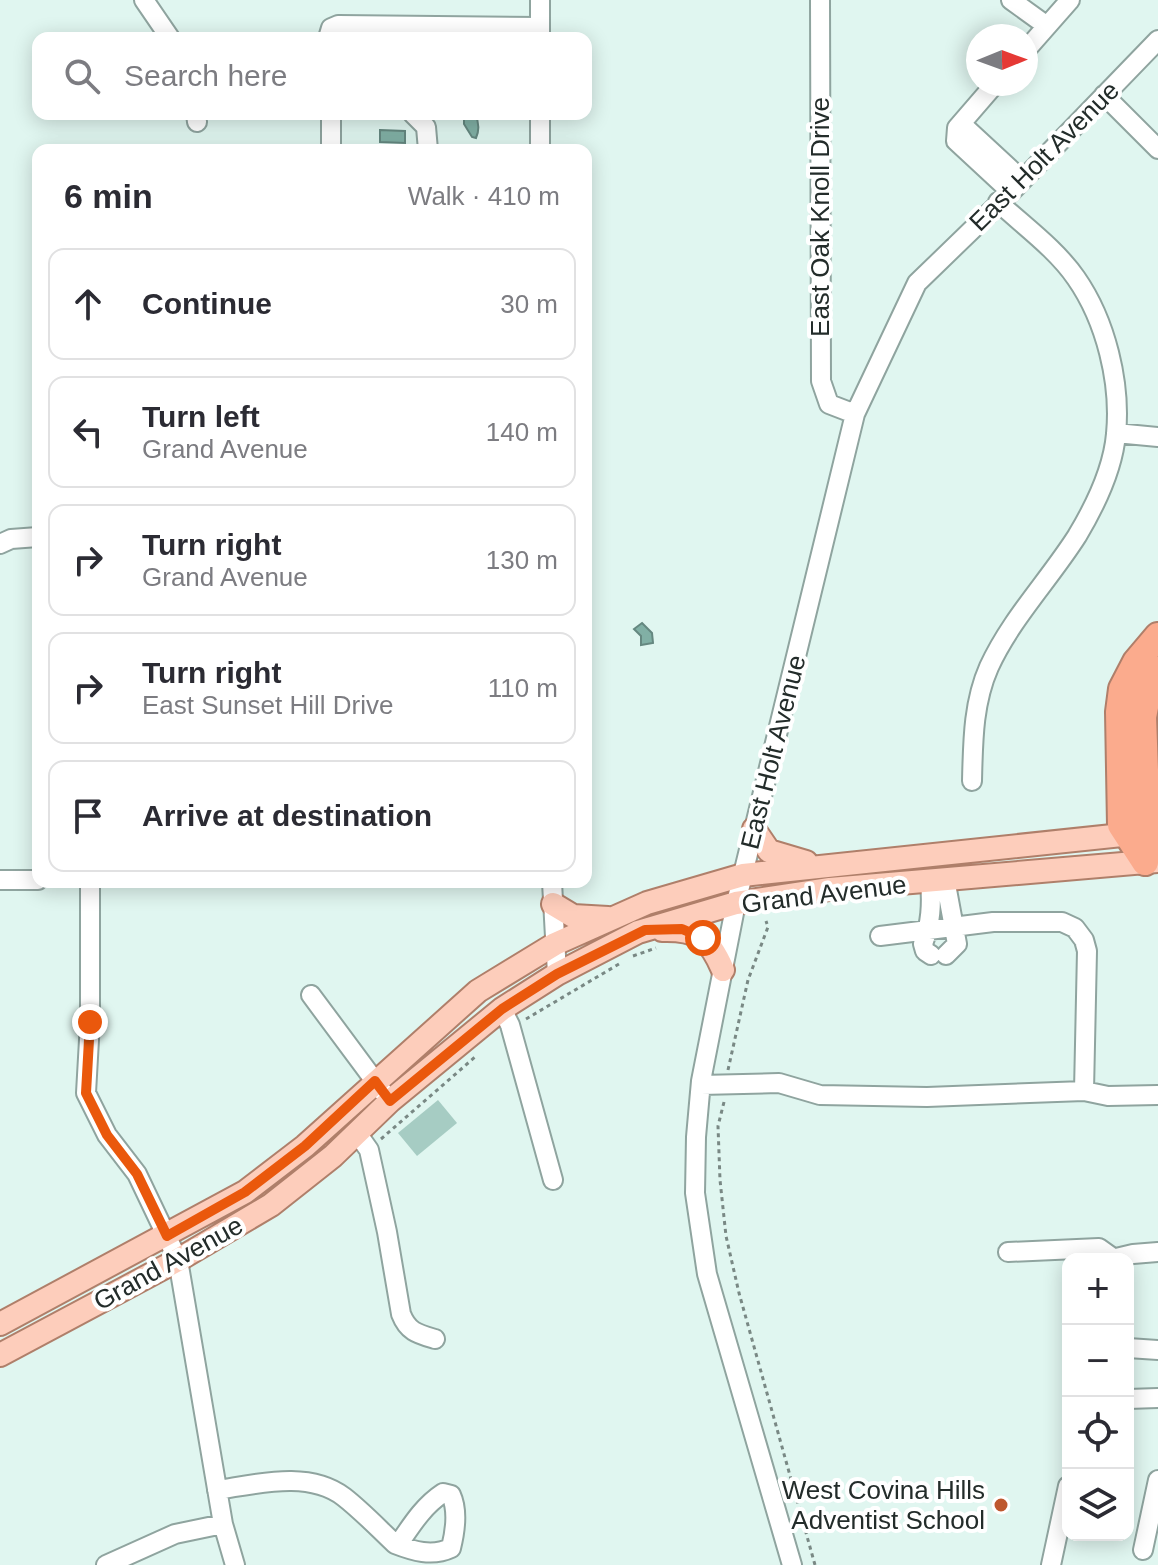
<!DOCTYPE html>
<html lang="en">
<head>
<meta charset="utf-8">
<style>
	body { margin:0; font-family:Arial,sans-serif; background:#f7f7f7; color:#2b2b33 }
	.controls { position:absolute; right:24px; bottom:24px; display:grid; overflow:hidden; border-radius:16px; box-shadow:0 4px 20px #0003 }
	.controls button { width:72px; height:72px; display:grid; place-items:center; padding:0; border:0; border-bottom:2px solid #e1e1e2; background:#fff; color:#2b2b33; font:40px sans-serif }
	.compass { position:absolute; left:966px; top:24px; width:72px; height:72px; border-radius:50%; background:#fff; box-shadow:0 4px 20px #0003; rotate:89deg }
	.stop { position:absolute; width:24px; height:24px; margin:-18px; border:6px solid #ea580c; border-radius:50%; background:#fff }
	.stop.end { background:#ea580c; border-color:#fff; box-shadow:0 2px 8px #0008 }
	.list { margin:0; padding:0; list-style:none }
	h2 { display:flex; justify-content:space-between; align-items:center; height:104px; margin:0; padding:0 32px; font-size:34px }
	h2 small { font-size:26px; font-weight:400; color:#7c7c81 }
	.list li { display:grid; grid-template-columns:52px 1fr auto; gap:24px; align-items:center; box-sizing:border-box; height:112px; margin:0 16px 16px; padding:0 16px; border:2px solid #e1e1e2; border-radius:16px }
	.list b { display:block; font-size:30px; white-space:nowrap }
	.list p { margin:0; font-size:26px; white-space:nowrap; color:#7c7c81 }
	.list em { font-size:26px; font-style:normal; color:#7c7c81 }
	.icon { flex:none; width:44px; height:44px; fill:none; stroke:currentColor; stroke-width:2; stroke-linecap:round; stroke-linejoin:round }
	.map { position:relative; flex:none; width:1158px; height:1565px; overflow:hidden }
	.search { position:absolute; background:#fff; box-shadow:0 4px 20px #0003; left:32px; top:32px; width:560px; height:88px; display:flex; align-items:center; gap:20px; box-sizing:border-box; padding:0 28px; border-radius:16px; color:#7c7c81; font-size:30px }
	.panel { position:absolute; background:#fff; box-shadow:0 4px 20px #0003; left:32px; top:144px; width:560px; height:744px; border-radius:16px }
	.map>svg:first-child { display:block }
</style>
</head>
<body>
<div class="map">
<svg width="1158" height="1565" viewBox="0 0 1158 1565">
	<rect width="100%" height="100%" fill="#e0f6f0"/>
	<path fill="#a6ccc3" d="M438,1100L457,1123L417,1156L398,1133Z"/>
	<path fill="#81b0a5" stroke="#658880" stroke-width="2" d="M464,114H475C479,122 480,129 476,138L472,137L464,124Z
		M380,130L405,131V143L380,142Z
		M642,623L652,633L653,643L641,645V636L634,629Z"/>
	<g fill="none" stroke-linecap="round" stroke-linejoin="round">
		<g stroke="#8fa49f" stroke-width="22">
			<path id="minor" d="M144,0L170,38
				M540,0V37
				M820,0L821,381L829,404L855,414
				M1011,0L1047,26
				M328,38L331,28L338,25L540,27
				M1026,50L1070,0
				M995,84L957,128L956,141L1011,192
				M1104,95L1158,149
				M196,114L197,122
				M331,114V150
				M413,114L426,127L428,150
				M540,114V150
				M957,128L967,129L1022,180
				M1116,433L1158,437
				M0,544L11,539L38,537
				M972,781C973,742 973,703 989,667C1011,619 1049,580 1077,536C1095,506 1113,469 1116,434C1121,383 1106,321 1076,278C1056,249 1024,226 998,202
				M945,879L957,944L946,955
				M0,880H38
				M930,881C932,904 931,923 923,944L925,951L931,955
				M90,882V1022L86,1093L107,1135L137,1174L178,1260L223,1524L235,1565
				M552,882L557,974
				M880,936L993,922H1062L1075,928L1084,940L1087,951L1084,1091
				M311,995L383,1092
				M502,1009L510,1025L553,1180
				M701,1085L779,1083L820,1095L927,1097L1084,1091L1108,1096L1158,1095
				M357,1133L369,1150L387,1232L401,1314C408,1332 418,1334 435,1339
				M1008,1252L1099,1248L1113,1258
				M1112,1259L1133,1254L1158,1252
				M1128,1348L1158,1350
				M1128,1399L1158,1398
				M217,1490C257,1484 309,1470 344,1497C362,1511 378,1528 395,1544C413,1551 432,1557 451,1548C455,1532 458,1510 451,1495L443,1493C423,1506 411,1526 398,1545
				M1143,1550L1158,1480
				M106,1565L175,1534L223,1524
				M792,1565L707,1274L695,1193L696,1137L701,1081L736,903L855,414L917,283L1011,192L1158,40
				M1051,1565L1068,1486"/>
		</g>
		<g stroke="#af7f6a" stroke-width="26">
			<path id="major" d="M754,829L769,851L806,862
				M553,904L573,916L608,918
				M662,930C697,929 709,937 723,970
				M0,1324L245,1192L305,1146L478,991L555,944L647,903L743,875L1141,833
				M0,1355L178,1260L271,1205L333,1156L390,1101L502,1009L557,974L638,932L736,903L830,889L1158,861"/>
		</g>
		<g stroke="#af7f6a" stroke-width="30">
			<path id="highway" d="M1145,862L1121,825L1119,712L1122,689L1136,662L1158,636
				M1145,862L1147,823L1143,717L1148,692L1158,670"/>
		</g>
		<path stroke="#798884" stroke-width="3" stroke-dasharray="4 4" stroke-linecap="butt" d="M633,956L656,948
			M526,1019L619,964
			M728,1070L748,980L768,927L766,921
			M724,1102L718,1126L720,1180L726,1236L739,1293L815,1565
			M381,1139L475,1057"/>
		<use href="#minor" stroke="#fff" stroke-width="18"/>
		<use href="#major" stroke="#fdcdbb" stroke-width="22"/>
		<use href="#highway" stroke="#fbab8d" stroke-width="26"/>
	</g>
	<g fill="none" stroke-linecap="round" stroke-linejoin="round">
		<path stroke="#ea580c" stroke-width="10" d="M90,1022L86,1093L107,1135L137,1174L167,1236L245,1192L305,1146L375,1081L390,1101L502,1009L557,974L645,930L682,929L703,938"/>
	</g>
	<circle fill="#be572e" stroke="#fff" stroke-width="3" cx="1001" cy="1505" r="8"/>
	<g text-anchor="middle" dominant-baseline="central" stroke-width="8" stroke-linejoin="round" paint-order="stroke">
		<g font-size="26" fill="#232c2a" stroke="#fff">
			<text transform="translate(1044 156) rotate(-45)">East Holt Avenue</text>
			<text transform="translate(820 217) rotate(-90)">East Oak Knoll Drive</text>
			<text transform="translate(773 752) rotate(-76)">East Holt Avenue</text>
			<text transform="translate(824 894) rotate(-7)">Grand Avenue</text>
			<text transform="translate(168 1263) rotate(-29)">Grand Avenue</text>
		</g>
		<g font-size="26" fill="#232c2a" stroke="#fff" text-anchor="end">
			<text x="985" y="1490">West Covina Hills<tspan x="985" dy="30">Adventist School</tspan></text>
		</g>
	</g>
</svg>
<div class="controls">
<button>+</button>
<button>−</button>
<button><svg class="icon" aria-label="locate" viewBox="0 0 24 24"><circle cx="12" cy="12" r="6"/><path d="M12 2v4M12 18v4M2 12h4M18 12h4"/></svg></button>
<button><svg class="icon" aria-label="layers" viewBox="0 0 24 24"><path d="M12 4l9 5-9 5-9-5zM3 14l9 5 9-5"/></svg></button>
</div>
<svg class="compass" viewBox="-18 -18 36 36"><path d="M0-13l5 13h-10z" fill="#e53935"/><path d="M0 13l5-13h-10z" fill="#7c7c81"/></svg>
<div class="stop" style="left:703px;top:938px"></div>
<div class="stop end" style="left:90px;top:1022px"></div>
<div class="search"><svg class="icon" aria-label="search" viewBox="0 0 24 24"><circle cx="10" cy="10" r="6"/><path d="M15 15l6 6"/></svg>Search here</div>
<section class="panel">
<h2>6 min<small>Walk · 410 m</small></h2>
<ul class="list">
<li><svg class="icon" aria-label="ahead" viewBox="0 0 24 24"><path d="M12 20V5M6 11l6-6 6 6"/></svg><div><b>Continue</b></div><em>30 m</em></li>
<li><svg class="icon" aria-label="left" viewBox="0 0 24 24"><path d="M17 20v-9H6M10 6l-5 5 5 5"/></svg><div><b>Turn left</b><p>Grand Avenue</p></div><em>140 m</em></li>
<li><svg class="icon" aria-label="right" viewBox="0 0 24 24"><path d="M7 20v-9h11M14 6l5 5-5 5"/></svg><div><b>Turn right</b><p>Grand Avenue</p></div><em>130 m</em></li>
<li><svg class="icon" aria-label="right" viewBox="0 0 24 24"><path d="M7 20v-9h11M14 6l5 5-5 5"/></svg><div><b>Turn right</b><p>East Sunset Hill Drive</p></div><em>110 m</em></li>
<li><svg class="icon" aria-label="arrive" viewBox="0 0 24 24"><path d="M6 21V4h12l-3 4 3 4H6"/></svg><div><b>Arrive at destination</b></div></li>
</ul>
</section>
</div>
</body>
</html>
